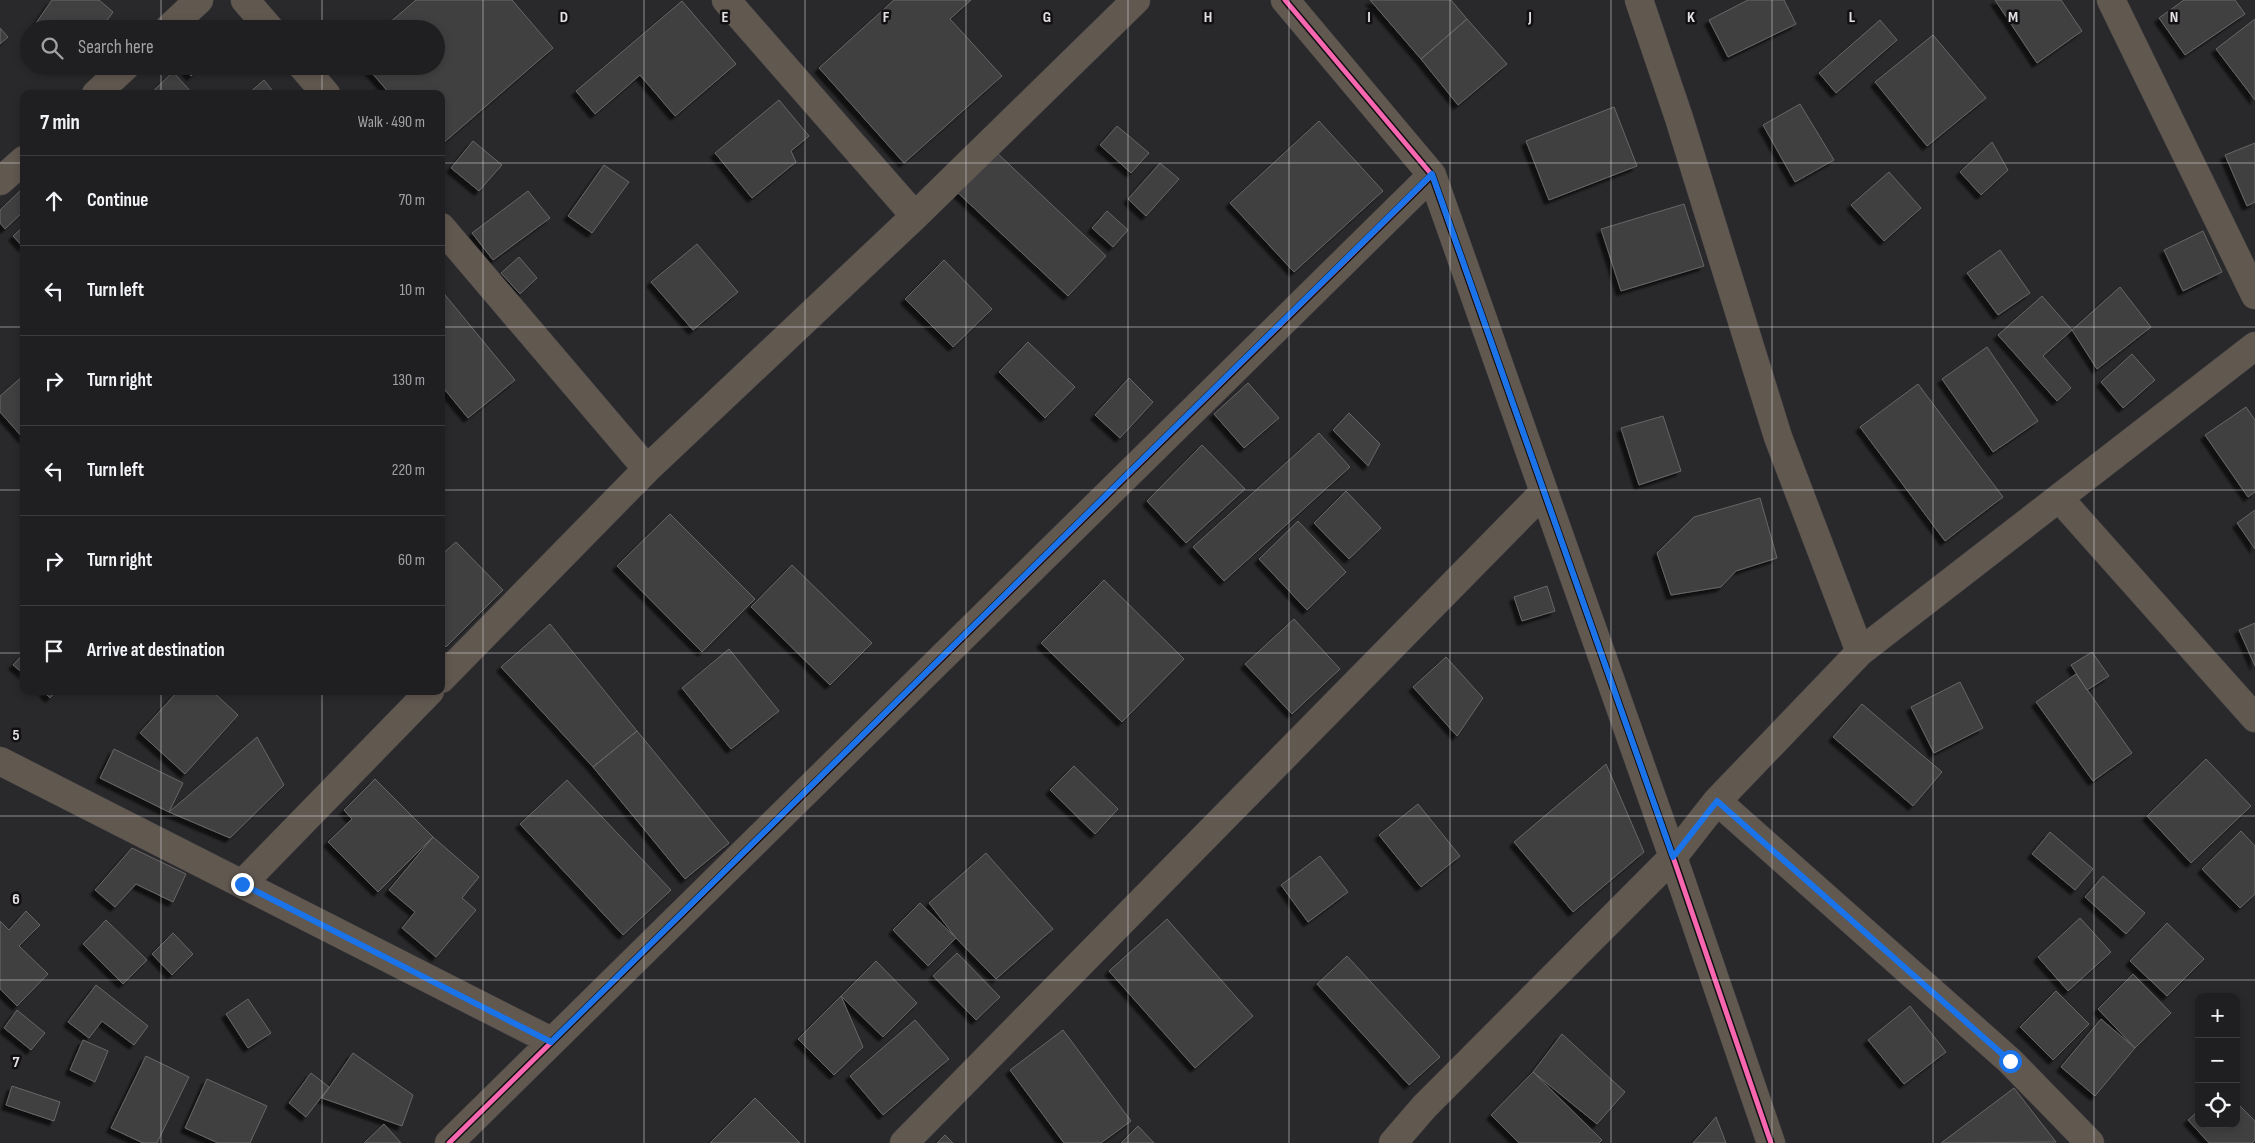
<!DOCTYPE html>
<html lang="en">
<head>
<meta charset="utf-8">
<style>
	body { margin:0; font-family:"Sofia Sans Condensed",sans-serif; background:#272729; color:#f1f3f6 }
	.controls { position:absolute; right:15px; bottom:15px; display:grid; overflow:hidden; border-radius:10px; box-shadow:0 2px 8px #0003 }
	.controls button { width:45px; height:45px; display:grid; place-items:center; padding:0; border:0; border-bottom:1px solid #3c3c3e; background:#1f1e20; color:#f1f3f6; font:25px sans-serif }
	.stop { position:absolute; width:15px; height:15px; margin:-11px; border:4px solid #1a73e8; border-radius:50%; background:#fff }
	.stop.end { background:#1a73e8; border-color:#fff; box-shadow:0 1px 5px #0008 }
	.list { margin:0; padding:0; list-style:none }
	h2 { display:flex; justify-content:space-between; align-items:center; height:65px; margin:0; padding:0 20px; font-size:21px }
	h2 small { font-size:16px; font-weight:400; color:#a1a2a5 }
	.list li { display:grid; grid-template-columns:32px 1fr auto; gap:15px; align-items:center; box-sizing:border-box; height:90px; padding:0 20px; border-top:1px solid #3c3c3e }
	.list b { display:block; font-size:19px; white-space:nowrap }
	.list em { font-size:16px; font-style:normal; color:#a1a2a5 }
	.icon { flex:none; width:28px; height:28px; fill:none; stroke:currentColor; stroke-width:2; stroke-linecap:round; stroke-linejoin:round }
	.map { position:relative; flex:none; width:2255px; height:1143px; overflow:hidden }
	.search { position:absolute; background:#1f1e20; box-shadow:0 2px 8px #0003; left:20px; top:20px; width:425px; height:55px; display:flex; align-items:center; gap:12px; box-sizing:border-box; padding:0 18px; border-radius:28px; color:#a1a2a5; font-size:19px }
	.panel { position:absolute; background:#1f1e20; box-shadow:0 2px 8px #0003; left:20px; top:90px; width:425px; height:605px; border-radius:10px }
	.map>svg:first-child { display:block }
</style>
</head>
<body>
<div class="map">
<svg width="2255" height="1143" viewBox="0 0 2255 1143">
	<defs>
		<filter id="shadow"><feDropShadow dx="-4.5" dy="4.5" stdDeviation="1" flood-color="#0009"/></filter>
	</defs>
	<rect width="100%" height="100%" fill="#29282a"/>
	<path fill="#403f3f" stroke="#686666" filter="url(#shadow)" d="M52,0H99L113,12L101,29H44L36,23Z
		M416,0H512L553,48L441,145V94H390L366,66H436V29H382Z
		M894,0H971L950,19L1002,76L904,163L819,68Z
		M1370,0H1451L1467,19L1421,59Z
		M1748,0H1784L1796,24L1728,57L1709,20Z
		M1995,0H2061L2082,31L2037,63Z
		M2184,0H2235L2245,14L2185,55L2159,18Z
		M682,1L736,64L675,116L640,75L595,114L576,91Z
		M1467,19L1507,64L1458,105L1421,59Z
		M2255,19V100L2216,49Z
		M1880,20L1897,40L1836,93L1819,73Z
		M0,28L8,37L0,44Z
		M1933,35L1986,98L1927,146L1875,82Z
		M183,66H203L191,76Z
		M173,72L193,94H150Z
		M264,80L275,94H248Z
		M779,100L809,136L791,151L796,162L752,198L715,153Z
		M1800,104L1834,160L1795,182L1763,125Z
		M1614,107L1637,166L1549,200L1526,141Z
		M1319,121L1383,191L1294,272L1230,203Z
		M1117,126L1149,153L1131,173L1100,145Z
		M473,141L502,165L479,191L451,168Z
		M1992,142L2008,170L1981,195L1960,172Z
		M2255,143V202L2247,206L2225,155Z
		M995,151L1106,256L1068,296L957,192Z
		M1160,163L1179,179L1146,216L1128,199Z
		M604,165L629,182L592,233L568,216Z
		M1889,172L1921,208L1884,241L1851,205Z
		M24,187V211L5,229L0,223V210Z
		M528,191L550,218L493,260L472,233Z
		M1684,204L1704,266L1621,291L1601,229Z
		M1107,211L1128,230L1113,247L1092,228Z
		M24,226V248L13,236Z
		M2203,231L2222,272L2183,291L2164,250Z
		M697,244L738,292L693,330L651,282Z
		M2000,250L2030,293L1998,315L1967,273Z
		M519,257L537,278L520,294L501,273Z
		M944,260L992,309L953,347L905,299Z
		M2120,287L2151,327L2097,369L2072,330Z
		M441,290L515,380L468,418L441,385Z
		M2042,296L2072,330L2043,356L2071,388L2057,401L1998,335Z
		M1028,342L1075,387L1045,418L999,372Z
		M1987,347L2038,421L1993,452L1942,379Z
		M2132,354L2155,380L2123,408L2101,382Z
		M24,375V439L0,412V396Z
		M1129,378L1153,402L1120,438L1095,415Z
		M1248,383L1279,418L1244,448L1214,414Z
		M1918,384L2003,497L1945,541L1860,427Z
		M2246,407L2255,420V492L2248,497L2205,435Z
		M1349,413L1380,444L1368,466L1333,430Z
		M1663,416L1681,471L1639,485L1621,428Z
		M1319,433L1350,467L1224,581L1193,547Z
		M1202,445L1245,489L1186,543L1147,501Z
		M1346,491L1381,528L1349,559L1314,523Z
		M1760,498L1777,558L1736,571L1721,587L1671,595L1657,553L1694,517Z
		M2255,510V549L2237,523Z
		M670,514L755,599L702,652L617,566Z
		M1298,521L1346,572L1307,610L1259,559Z
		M456,542L503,590L446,647L441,642V555Z
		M792,565L872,643L830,685L751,607Z
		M1104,580L1184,659L1122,722L1041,643Z
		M1547,586L1555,611L1522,621L1514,597Z
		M1294,619L1340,669L1292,714L1245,664Z
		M2255,623V666L2239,630Z
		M550,624L637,731L593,767L501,667Z
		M729,649L779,711L731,749L682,688Z
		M2092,652L2109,676L2087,690L2071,665Z
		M24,653V674L13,665Z
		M1446,657L1483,698L1457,736L1413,687Z
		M2076,674L2132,753L2093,781L2036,702Z
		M1960,682L1983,728L1934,753L1911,707Z
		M43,691H56L50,698Z
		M178,691H212L238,715L185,774L140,733Z
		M1862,704L1942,772L1913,806L1833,737Z
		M637,731L729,843L685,879L593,767Z
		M257,737L284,785L230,838L169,812Z
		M114,749L183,783L169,812L100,778Z
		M2206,759L2251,806L2191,863L2147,816Z
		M1606,764L1644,852L1573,912L1514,842Z
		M1074,766L1118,809L1095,834L1050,790Z
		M375,779L433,837L378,892L328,842L352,819L344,810Z
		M567,780L671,890L623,935L520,824Z
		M1418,804L1460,856L1421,887L1379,835Z
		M2241,831L2255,846V894L2240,908L2202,869Z
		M2050,832L2093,869L2075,890L2032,854Z
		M433,837L479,877L462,898L476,910L436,957L402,928L415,912L389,890Z
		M132,848L186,874L173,902L136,884L115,907L95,890Z
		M986,853L1053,929L996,979L956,938L929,903Z
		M1320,856L1348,892L1308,922L1281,885Z
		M2103,876L2145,913L2126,934L2085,897Z
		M920,903L956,938L928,966L893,930Z
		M26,911L40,925L19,946L48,974L17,1006L0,989V921L9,930Z
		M2080,918L2111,952L2068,991L2038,957Z
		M1167,919L1253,1016L1195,1068L1109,971Z
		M106,920L147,960L123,984L83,944Z
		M2167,923L2204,959L2167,996L2130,961Z
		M173,933L193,954L172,975L152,954Z
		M957,953L1000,997L976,1020L933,976Z
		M1347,956L1440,1057L1409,1085L1317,984Z
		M876,961L917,1003L883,1037L841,996Z
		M2133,974L2171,1013L2135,1048L2098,1009Z
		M96,985L148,1026L134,1045L102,1021L89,1038L68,1022Z
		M2056,991L2089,1024L2053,1060L2020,1027Z
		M841,996L863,1047L834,1075L798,1039Z
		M248,999L271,1033L248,1048L226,1014Z
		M1910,1006L1946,1052L1904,1084L1868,1040Z
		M17,1010L45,1033L31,1050L4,1028Z
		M2101,1019L2135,1048L2095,1096L2061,1067Z
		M915,1020L949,1059L883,1115L850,1076Z
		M1063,1030L1131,1121L1101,1143H1064L1010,1070Z
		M1562,1034L1625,1092L1597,1124L1533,1072Z
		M83,1040L108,1051L95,1082L70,1070Z
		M353,1053L413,1095L402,1126L322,1098Z
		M146,1056L189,1077L157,1143H143L111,1128Z
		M1533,1072L1602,1140L1599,1143H1519L1491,1115Z
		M311,1073L329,1087L306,1117L289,1103Z
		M207,1079L267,1106L250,1143H218L185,1128Z
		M12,1086L60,1102L54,1121L6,1105Z
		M2014,1088L2056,1142L1941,1143Z
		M755,1098L800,1143H710Z
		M2236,1102L2255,1121V1140L2252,1143H2209L2188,1120L2199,1110V1124H2236Z
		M1716,1117L1726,1143H1693Z
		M384,1124L401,1143H364Z
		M1138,1126L1154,1143H1121Z
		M945,1135L953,1143H937Z"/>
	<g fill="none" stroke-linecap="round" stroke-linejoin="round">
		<g stroke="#474548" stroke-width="29">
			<path id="minor" d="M245,0L270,29
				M726,0L915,216
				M1285,0L1432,175L1673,857L1771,1143
				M1639,0L1679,118L1778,437L1860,652
				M2111,0L2255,295
				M168,29L199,0
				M302,66L326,94
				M96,94L126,66
				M0,181L24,160
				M441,227L647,469
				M2059,498L2255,718
				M441,679L647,469L915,216L1136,0
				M0,761L551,1041
				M1717,801L2010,1061L2090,1143
				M242,884L430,691
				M449,1143L1432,175
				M904,1143L1544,492
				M1393,1143L1424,1107L1673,857L1717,801L1860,652L2255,346"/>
		</g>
		<use href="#minor" stroke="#615850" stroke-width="28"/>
		<g stroke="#121012" stroke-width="8">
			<path id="cycleway" d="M1285,0L1432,175L1673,857L1771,1143
				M449,1143L1432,175"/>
		</g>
		<use href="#cycleway" stroke="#f766af" stroke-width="5"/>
	</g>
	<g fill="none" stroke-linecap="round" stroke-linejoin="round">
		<path stroke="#1a73e8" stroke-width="6" d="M242,884L551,1042L1432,174L1673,857L1717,801L2010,1061"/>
	</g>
	<path fill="none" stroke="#e2e0e3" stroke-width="1" stroke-opacity="0.55" d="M161,0V29M322,0V29M483,0V1143M644,0V1143M805,0V1143M966,0V1143M1128,0V1143M1289,0V1143M1450,0V1143M1611,0V1143M1772,0V1143M1933,0V1143M2094,0V1143M161,66V94M322,66V94M0,163H24M441,163H2255M0,327H24M441,327H2255M0,490H24M441,490H2255M0,653H24M441,653H2255M161,691V1143M322,691V1143M0,816H2255M0,980H2255"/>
	<g font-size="16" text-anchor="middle" font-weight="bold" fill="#e2e0e3" stroke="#121012" stroke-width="5" stroke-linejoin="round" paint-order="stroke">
		<text x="564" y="22">D</text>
		<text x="725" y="22">E</text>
		<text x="886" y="22">F</text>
		<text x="1047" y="22">G</text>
		<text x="1208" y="22">H</text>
		<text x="1369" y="22">I</text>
		<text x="1530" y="22">J</text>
		<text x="1691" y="22">K</text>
		<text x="1852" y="22">L</text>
		<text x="2013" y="22">M</text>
		<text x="2174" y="22">N</text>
		<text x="16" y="740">5</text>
		<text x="16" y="904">6</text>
		<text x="16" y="1067">7</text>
	</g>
</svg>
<div class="controls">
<button>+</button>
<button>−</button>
<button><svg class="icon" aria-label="locate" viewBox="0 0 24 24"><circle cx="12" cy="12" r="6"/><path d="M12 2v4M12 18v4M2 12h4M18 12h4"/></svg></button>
</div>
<div class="stop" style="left:2010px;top:1061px"></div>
<div class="stop end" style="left:242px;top:884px"></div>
<div class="search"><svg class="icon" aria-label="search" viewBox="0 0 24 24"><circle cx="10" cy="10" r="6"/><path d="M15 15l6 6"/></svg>Search here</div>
<section class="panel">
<h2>7 min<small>Walk · 490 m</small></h2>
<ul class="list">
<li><svg class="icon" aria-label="ahead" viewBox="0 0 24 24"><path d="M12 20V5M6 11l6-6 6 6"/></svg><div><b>Continue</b></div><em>70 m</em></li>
<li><svg class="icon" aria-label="left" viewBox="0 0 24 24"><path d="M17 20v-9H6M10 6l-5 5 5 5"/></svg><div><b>Turn left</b></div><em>10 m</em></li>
<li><svg class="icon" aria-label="right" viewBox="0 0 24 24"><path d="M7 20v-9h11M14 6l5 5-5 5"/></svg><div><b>Turn right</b></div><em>130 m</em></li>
<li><svg class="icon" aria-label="left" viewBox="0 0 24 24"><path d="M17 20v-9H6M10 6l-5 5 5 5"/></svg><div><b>Turn left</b></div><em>220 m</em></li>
<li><svg class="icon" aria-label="right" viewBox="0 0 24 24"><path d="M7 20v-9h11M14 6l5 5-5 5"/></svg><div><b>Turn right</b></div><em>60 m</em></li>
<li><svg class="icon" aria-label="arrive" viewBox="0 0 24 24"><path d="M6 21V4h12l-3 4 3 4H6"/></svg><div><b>Arrive at destination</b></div></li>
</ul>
</section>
</div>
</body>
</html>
